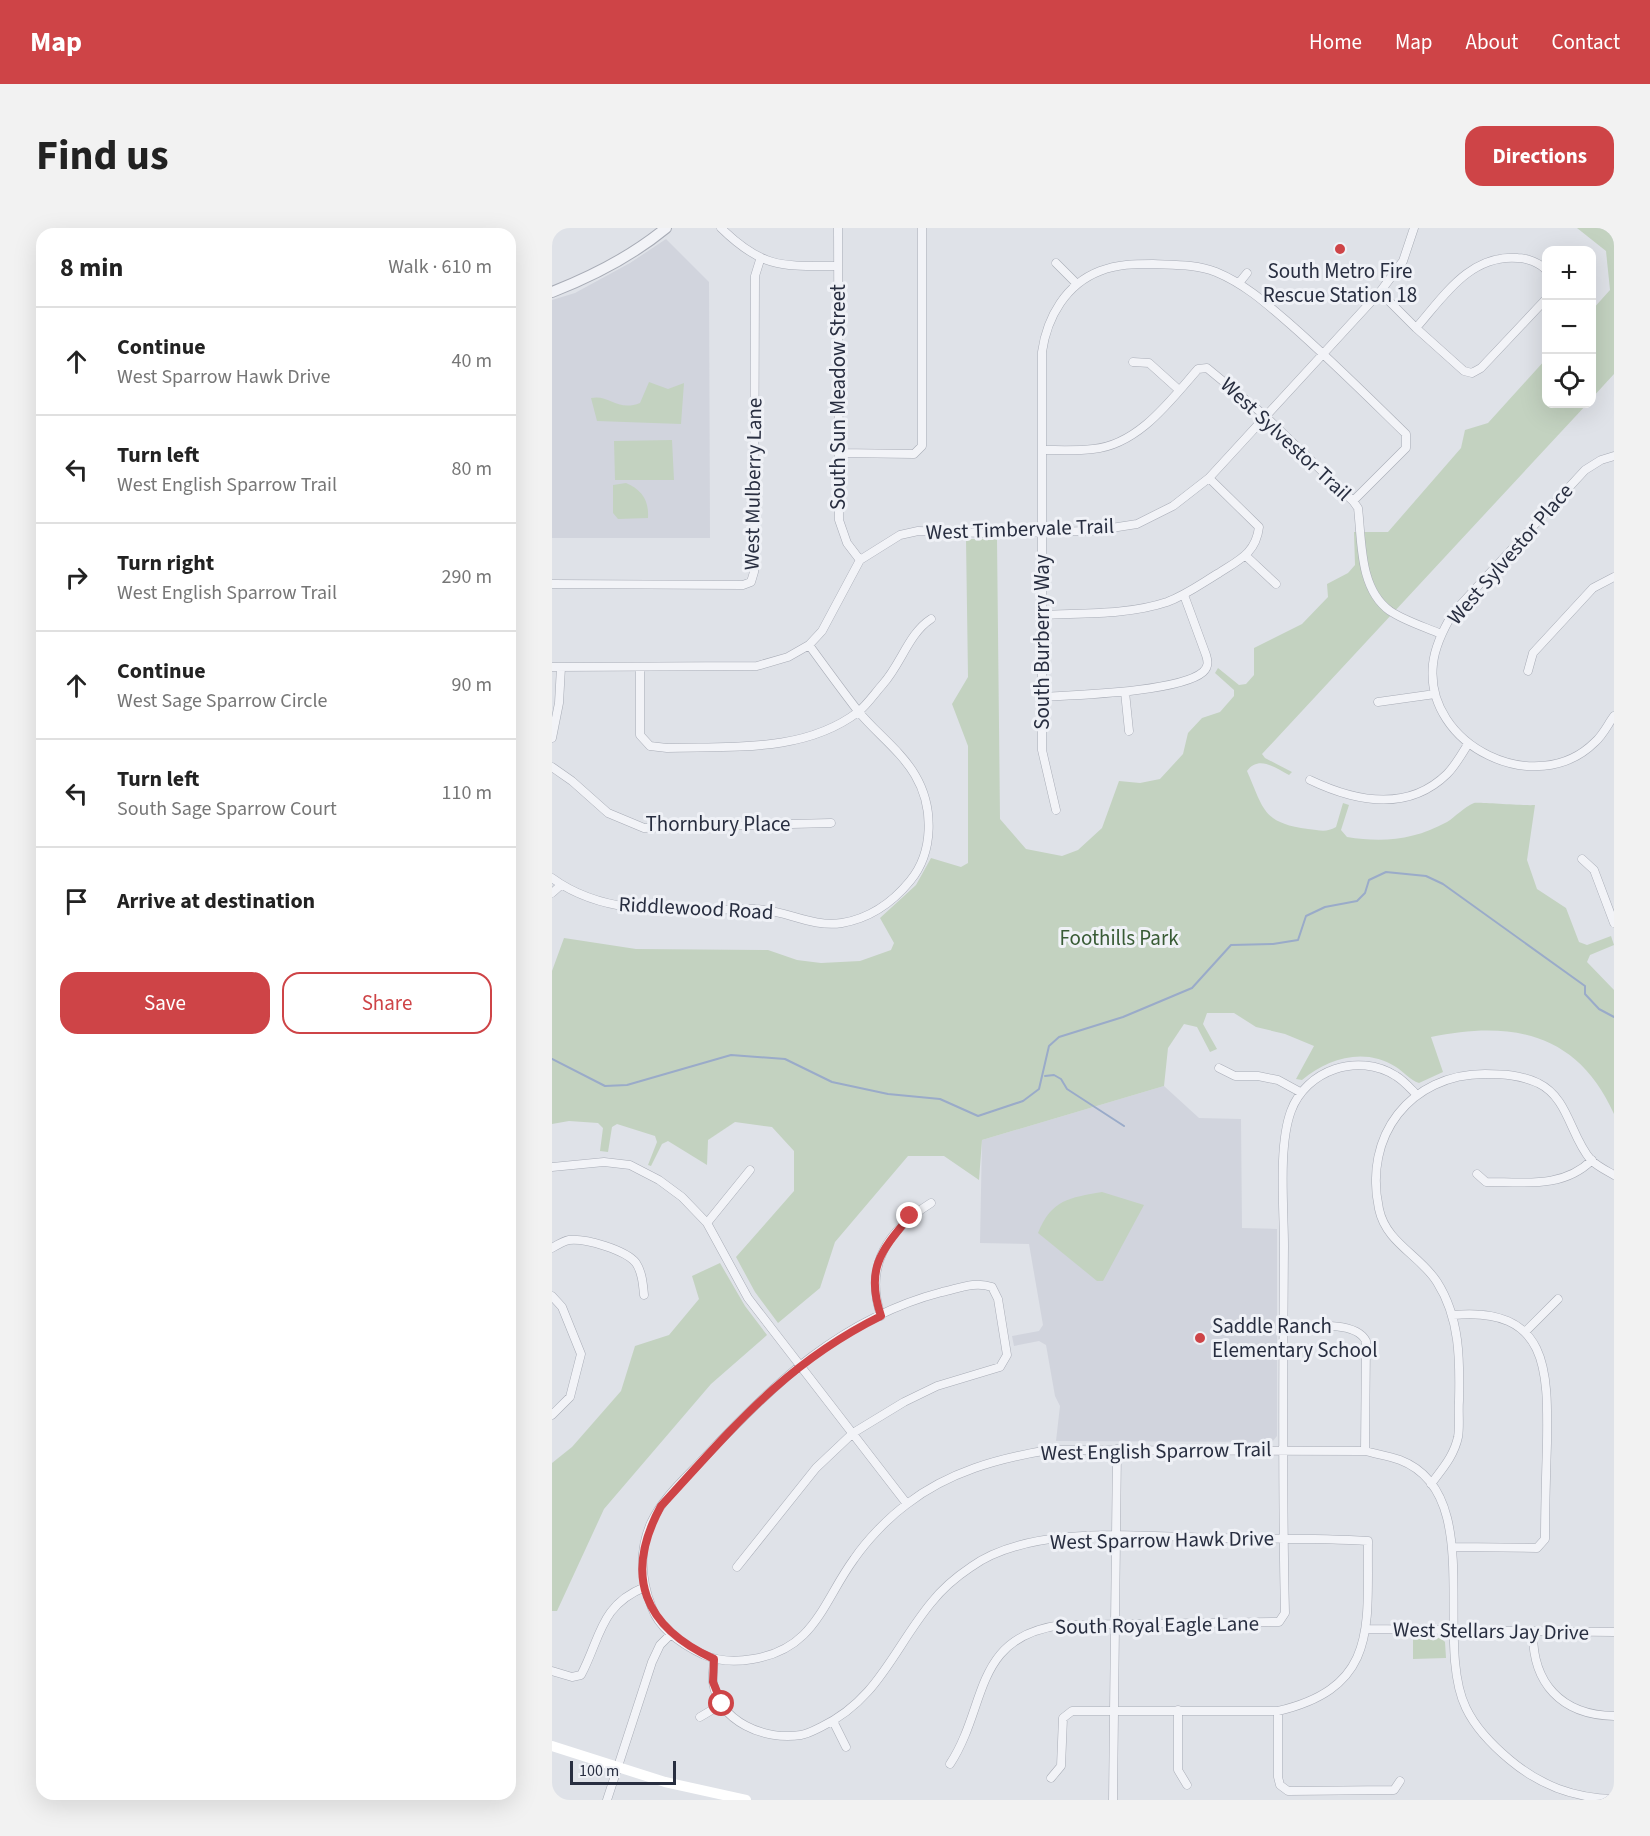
<!DOCTYPE html>
<html lang="en">
<head>
<meta charset="utf-8">
<style>
	body { margin:0; font-family:"Source Sans 3",sans-serif; background:#f2f2f2; color:#222 }
	.controls { position:absolute; right:18px; top:18px; display:grid; overflow:hidden; border-radius:12px; box-shadow:0 6px 24px #0002 }
	.controls button { width:54px; height:54px; display:grid; place-items:center; padding:0; border:0; border-bottom:2px solid #e0e0e0; background:#fff; color:#222; font:30px sans-serif }
	.scale { position:absolute; left:18px; bottom:15px; width:106px; box-sizing:border-box; padding-left:6px; border:3px solid #282e40; border-top:0; font-size:16px; line-height:21px; white-space:nowrap; color:#282e40; -webkit-text-stroke:4px #eff1f6; paint-order:stroke }
	.stop { position:absolute; width:18px; height:18px; margin:-14px; border:4px solid #ce4447; border-radius:50%; background:#fff }
	.stop.end { background:#ce4447; border-color:#fff; box-shadow:0 2px 6px #0008 }
	.list { margin:0; padding:0; list-style:none }
	h2 { display:flex; justify-content:space-between; align-items:center; height:78px; margin:0; padding:0 24px; font-size:26px }
	h2 small { font-size:20px; font-weight:400; color:#767676 }
	.list li { display:grid; grid-template-columns:39px 1fr auto; gap:18px; align-items:center; box-sizing:border-box; height:108px; padding:0 24px; border-top:2px solid #e0e0e0 }
	.list b { display:block; font-size:22px; white-space:nowrap }
	.list p { margin:0; font-size:20px; white-space:nowrap; color:#767676 }
	.list em { font-size:20px; font-style:normal; color:#767676 }
	.actions { display:flex; gap:12px; padding:18px 24px }
	.actions a { flex:1; padding:14px 0; border:2px solid #ce4447; border-radius:18px; text-align:center; font-size:21px; color:#ce4447 }
	.actions .main { background:#ce4447; color:#fff }
	.icon { flex:none; width:33px; height:33px; fill:none; stroke:currentColor; stroke-width:2; stroke-linecap:round; stroke-linejoin:round }
	.map { position:relative; flex:none; width:1062px; height:1572px; overflow:hidden; border-radius:18px }
	header { display:flex; align-items:center; gap:36px; box-sizing:border-box; height:84px; padding:0 30px; background:#ce4447; color:#fff }
	header strong { font-size:28px }
	nav { display:flex; gap:33px; margin-inline-start:auto; font-size:21px }
	.intro { display:flex; align-items:center; justify-content:space-between; box-sizing:border-box; height:144px; padding:0 36px }
	h1 { margin:0; font-size:42px }
	.button { padding:15px 27px; border-radius:18px; background:#ce4447; color:#fff; font-size:21px; font-weight:700 }
	main { display:flex; gap:36px; padding:0 36px }
	aside { flex:1; background:#fff; border-radius:18px; box-shadow:0 6px 24px #0002 }
	.map>svg:first-child { display:block }
</style>
</head>
<body>
<header>
<strong>Map</strong>
<nav><a>Home</a><a>Map</a><a>About</a><a>Contact</a></nav>
</header>
<div class="intro"><h1>Find us</h1><a class="button">Directions</a></div>
<main>
<aside>
<h2>8 min<small>Walk · 610 m</small></h2>
<ul class="list">
<li><svg class="icon" aria-label="ahead" viewBox="0 0 24 24"><path d="M12 20V5M6 11l6-6 6 6"/></svg><div><b>Continue</b><p>West Sparrow Hawk Drive</p></div><em>40 m</em></li>
<li><svg class="icon" aria-label="left" viewBox="0 0 24 24"><path d="M17 20v-9H6M10 6l-5 5 5 5"/></svg><div><b>Turn left</b><p>West English Sparrow Trail</p></div><em>80 m</em></li>
<li><svg class="icon" aria-label="right" viewBox="0 0 24 24"><path d="M7 20v-9h11M14 6l5 5-5 5"/></svg><div><b>Turn right</b><p>West English Sparrow Trail</p></div><em>290 m</em></li>
<li><svg class="icon" aria-label="ahead" viewBox="0 0 24 24"><path d="M12 20V5M6 11l6-6 6 6"/></svg><div><b>Continue</b><p>West Sage Sparrow Circle</p></div><em>90 m</em></li>
<li><svg class="icon" aria-label="left" viewBox="0 0 24 24"><path d="M17 20v-9H6M10 6l-5 5 5 5"/></svg><div><b>Turn left</b><p>South Sage Sparrow Court</p></div><em>110 m</em></li>
<li><svg class="icon" aria-label="arrive" viewBox="0 0 24 24"><path d="M6 21V4h12l-3 4 3 4H6"/></svg><div><b>Arrive at destination</b></div></li>
</ul>
<div class="actions"><a class="main">Save</a><a>Share</a></div>
</aside>
<div class="map">
<svg width="1062" height="1572" viewBox="0 0 1062 1572">
	<rect width="100%" height="100%" fill="#dfe2e8"/>
	<path fill="#d1d4dd" d="M114,11L157,54L158,310H0V72L23,65L78,35Z
		M612,858L647,890L689,891L690,1000L725,1001V1208L720,1214L504,1213L508,1178L503,1168L494,1117L487,1113L462,1118L460,1108L487,1103L491,1097L477,1016L428,1015L430,912Z"/>
	<path fill="#c3d2c0" d="M1025,0H1062V146L1040,170V82L1058,62L1054,23Z
		M994,131V176H1035L710,526L713,530L740,544L737,547C723,540 707,527 695,543C712,582 711,595 756,601C767,602 774,605 784,599L791,575L797,577L789,602L795,609C831,615 862,612 895,594C903,589 912,579 922,575C926,574 973,578 983,577L975,632L985,661L1014,680L1027,714L1035,717L1059,708L1062,717L1038,727L1035,734L1062,762V886C1026,805 960,792 879,809L891,844L867,855C858,852 852,844 844,839C813,819 776,830 750,852L744,851L762,818L733,806L704,799L682,785H655L651,796L665,821L658,824L645,799L632,796L616,820L612,858L430,912L427,952L392,928H356L283,1014L268,1060L226,1095L203,1064L184,1029L242,963V923L220,899L183,894L156,912L155,937L116,913L110,916L99,938L96,937L105,914L103,908L65,896L60,899L56,924L48,923L51,900L46,895L17,893L0,896V743L12,710L84,721L216,722L245,732L269,735L308,733L339,722L342,715L328,690L364,657L379,630L409,639L416,635V518L400,476L416,449L414,311H445L448,591L474,621L510,628L526,622L550,600L567,553L588,555L608,551L631,526L636,505L650,490L668,484L682,468V462L663,445L666,440L687,457L694,456L702,447V420L750,396L776,369L775,356L796,345L803,337L802,304H836L909,220L913,202L936,195Z
		M97,154L116,161L132,155L129,196L45,193L39,170C57,166 65,184 88,175Z
		M120,212L122,252H63L62,213Z
		M74,255C90,262 97,272 96,290L66,291L61,285V257Z
		M550,964L592,977L551,1053H545L486,1005C500,971 517,970 550,964Z
		M168,1035L193,1078L215,1107L159,1156L52,1281L5,1383H0V1235L20,1219L69,1163L83,1118L117,1107L147,1071L140,1048Z
		M861,1409L889,1410L893,1414L894,1430L861,1431Z"/>
	<g fill="none" stroke-linecap="round" stroke-linejoin="round">
		<path stroke="#9aabc9" stroke-width="2" d="M0,831L53,858L75,857L179,827L233,831L280,854L336,866L388,871L426,888L471,873L487,861L497,818L507,809L571,789L640,760L679,717L721,716L746,712L754,688L773,679L805,673L813,665L817,652L834,644L874,648L891,656L1033,758V766L1047,781L1062,789
			M493,848L502,847L509,851L515,861L572,898"/>
		<g stroke="#a8acb6" stroke-width="9">
			<path id="minor" d="M169,0C211,41 230,38 286,38
				M286,0L287,292L295,315L308,332
				M504,35L525,56
				M994,42C988,35 975,30 966,30C918,26 892,68 864,100L912,143L920,145L929,140L994,71
				M687,55L695,45
				M828,64L864,100
				M581,134L597,135L627,162
				M490,222C507,222 525,223 541,221C586,217 618,173 646,141L655,140L712,187L801,273L806,280C810,313 807,361 838,383C853,393 873,399 889,406
				M286,225L362,226L370,218V0
				M1062,228L1049,232L1033,242L901,385C892,400 883,417 881,436C872,518 985,572 1043,514C1051,507 1056,496 1062,488
				M694,328L724,356
				M0,356L191,357L199,354L202,344L203,48L208,32
				M492,387C532,385 576,387 615,374C634,367 650,355 667,345C687,332 704,325 707,299L657,250
				M0,439L205,438L236,429L257,417L270,403L308,332L348,307L366,303L431,305L540,303L585,296L621,278L657,250L828,64L851,33L862,0
				M88,439V507L98,518L115,520C179,518 252,525 306,484C315,477 323,465 331,456C349,436 357,405 379,391
				M976,443L981,425L1041,360L1062,349
				M573,464L577,503
				M490,469C523,467 628,464 651,444C657,439 656,433 654,427L632,367
				M826,474L883,466
				M0,510L7,475L9,439
				M0,539L20,553L56,585L92,600L279,595
				M758,552C802,573 855,585 895,546C903,538 910,526 916,516
				M504,582L490,522V124C495,89 514,56 548,43C566,36 582,36 601,36C622,37 644,36 664,44C693,56 715,76 738,96C778,131 816,169 854,206V220L801,273
				M1030,631L1042,642L1062,695
				M0,650C57,692 135,681 202,681C232,681 259,700 290,695C319,690 340,675 358,653C382,624 382,579 363,547C349,523 323,504 306,483C289,461 273,439 257,417
				M0,665L9,657
				M667,840L683,848H706L726,852L748,864
				M0,939L52,934L78,937L107,952L130,969L155,995L196,1070L355,1276
				M925,946L934,954C971,954 1011,961 1040,932
				M155,995L198,942
				M0,1020C5,1017 12,1013 17,1012C33,1010 74,1022 84,1035C90,1044 91,1056 92,1067
				M0,1068L10,1079L29,1126L18,1169L0,1187
				M329,1088C312,1037 336,1002 379,975
				M731,1100C753,1099 803,1091 814,1113L813,1223
				M973,1104L1006,1071
				M879,1256C890,1241 902,1228 906,1209C908,1198 906,1184 907,1173C908,1132 908,1090 885,1054C868,1027 834,1015 827,981C811,908 858,846 933,846C952,846 968,847 986,855C1017,870 1018,908 1039,932C1045,938 1055,943 1062,947
				M901,1319L985,1320L993,1311C993,1279 994,1247 995,1215C996,1143 997,1078 901,1087
				M185,1339L264,1240L301,1205L352,1174L385,1158L448,1139L455,1127L446,1071L440,1059C423,1053 408,1060 390,1064C290,1090 222,1155 154,1228C135,1249 111,1269 99,1295C87,1322 89,1352 100,1380C108,1402 131,1417 152,1427C168,1434 184,1434 201,1431C263,1421 270,1375 302,1331C315,1312 336,1290 355,1276C396,1244 447,1230 497,1222L813,1223C824,1226 837,1228 848,1232C935,1265 881,1412 914,1480C924,1501 940,1517 958,1532C989,1558 1022,1570 1062,1571
				M815,1401L1062,1404
				M981,1403C980,1455 1009,1487 1062,1488
				M162,1431C162,1438 160,1447 161,1454C167,1494 213,1513 249,1507C256,1506 263,1502 269,1499C326,1472 342,1420 379,1375C390,1361 404,1349 419,1339C480,1295 594,1309 667,1310C717,1311 766,1310 816,1313C815,1398 827,1459 726,1483H520L511,1490L509,1538L499,1550
				M0,1443L20,1449L29,1447C49,1409 48,1377 93,1359
				M626,1482V1542L635,1557
				M726,1483V1549L728,1557L736,1563L842,1562L848,1553
				M148,1489L170,1476
				M281,1493L294,1519
				M398,1536C436,1478 420,1409 509,1397L727,1394L733,1385C730,1263 731,1141 732,1018C732,980 726,918 739,883C754,842 806,824 844,848C851,852 858,860 864,866
				M55,1572L100,1434L108,1417L119,1406
				M561,1572L565,1221"/>
		</g>
		<g stroke="#a8acb6" stroke-width="12">
			<path id="tertiary" d="M0,64C41,48 80,28 114,0"/>
		</g>
		<use href="#minor" stroke="#f2f3f7" stroke-width="8"/>
		<use href="#tertiary" stroke="#f2f3f7" stroke-width="10"/>
		<path stroke="#fff" stroke-width="10" d="M0,1518L113,1554L194,1572"/>
	</g>
	<g fill="none" stroke-linecap="round" stroke-linejoin="round">
		<path stroke="#ce4447" stroke-width="8" d="M170,1476L161,1454L162,1431C92,1399 71,1348 109,1278C180,1201 232,1136 329,1088C313,1041 329,1023 358,988"/>
	</g>
	<g fill="#ce4447" stroke="#eff1f6" stroke-width="2">
		<circle cx="788" cy="21" r="6"/>
		<circle cx="648" cy="1110" r="6"/>
	</g>
	<g text-anchor="middle" dominant-baseline="central" stroke-width="6" stroke-linejoin="round" paint-order="stroke">
		<g font-size="21" fill="#282e40" stroke="#eff1f6">
			<text x="788" y="43">South Metro Fire<tspan x="788" dy="24">Rescue Station 18</tspan></text>
			<text x="660" y="1098" text-anchor="start">Saddle Ranch<tspan x="660" dy="24">Elementary School</tspan></text>
		</g>
		<g font-size="21" fill="#282e40" stroke="#eff1f6">
			<text transform="translate(286 169) rotate(-90)">South Sun Meadow Street</text>
			<text transform="translate(734 211) rotate(43)">West Sylvestor Trail</text>
			<text transform="translate(201 256) rotate(-89)">West Mulberry Lane</text>
			<text transform="translate(468 301) rotate(-2)">West Timbervale Trail</text>
			<text transform="translate(958 326) rotate(-49)">West Sylvestor Place</text>
			<text transform="translate(490 414) rotate(-90)">South Burberry Way</text>
			<text x="166" y="596">Thornbury Place</text>
			<text transform="translate(144 680) rotate(3)">Riddlewood Road</text>
			<text transform="translate(604 1223) rotate(-1)">West English Sparrow Trail</text>
			<text transform="translate(610 1312) rotate(-1)">West Sparrow Hawk Drive</text>
			<text transform="translate(605 1397) rotate(-1)">South Royal Eagle Lane</text>
			<text transform="translate(939 1403) rotate(1)">West Stellars Jay Drive</text>
		</g>
		<g font-size="21" fill="#385b35" stroke="#eff1f6">
			<text x="567" y="710">Foothills Park</text>
		</g>
	</g>
</svg>
<div class="controls">
<button>+</button>
<button>−</button>
<button><svg class="icon" aria-label="locate" viewBox="0 0 24 24"><circle cx="12" cy="12" r="6"/><path d="M12 2v4M12 18v4M2 12h4M18 12h4"/></svg></button>
</div>
<div class="scale">100 m</div>
<div class="stop" style="left:170px;top:1476px"></div>
<div class="stop end" style="left:358px;top:988px"></div>
</div>
</main>
</body>
</html>
